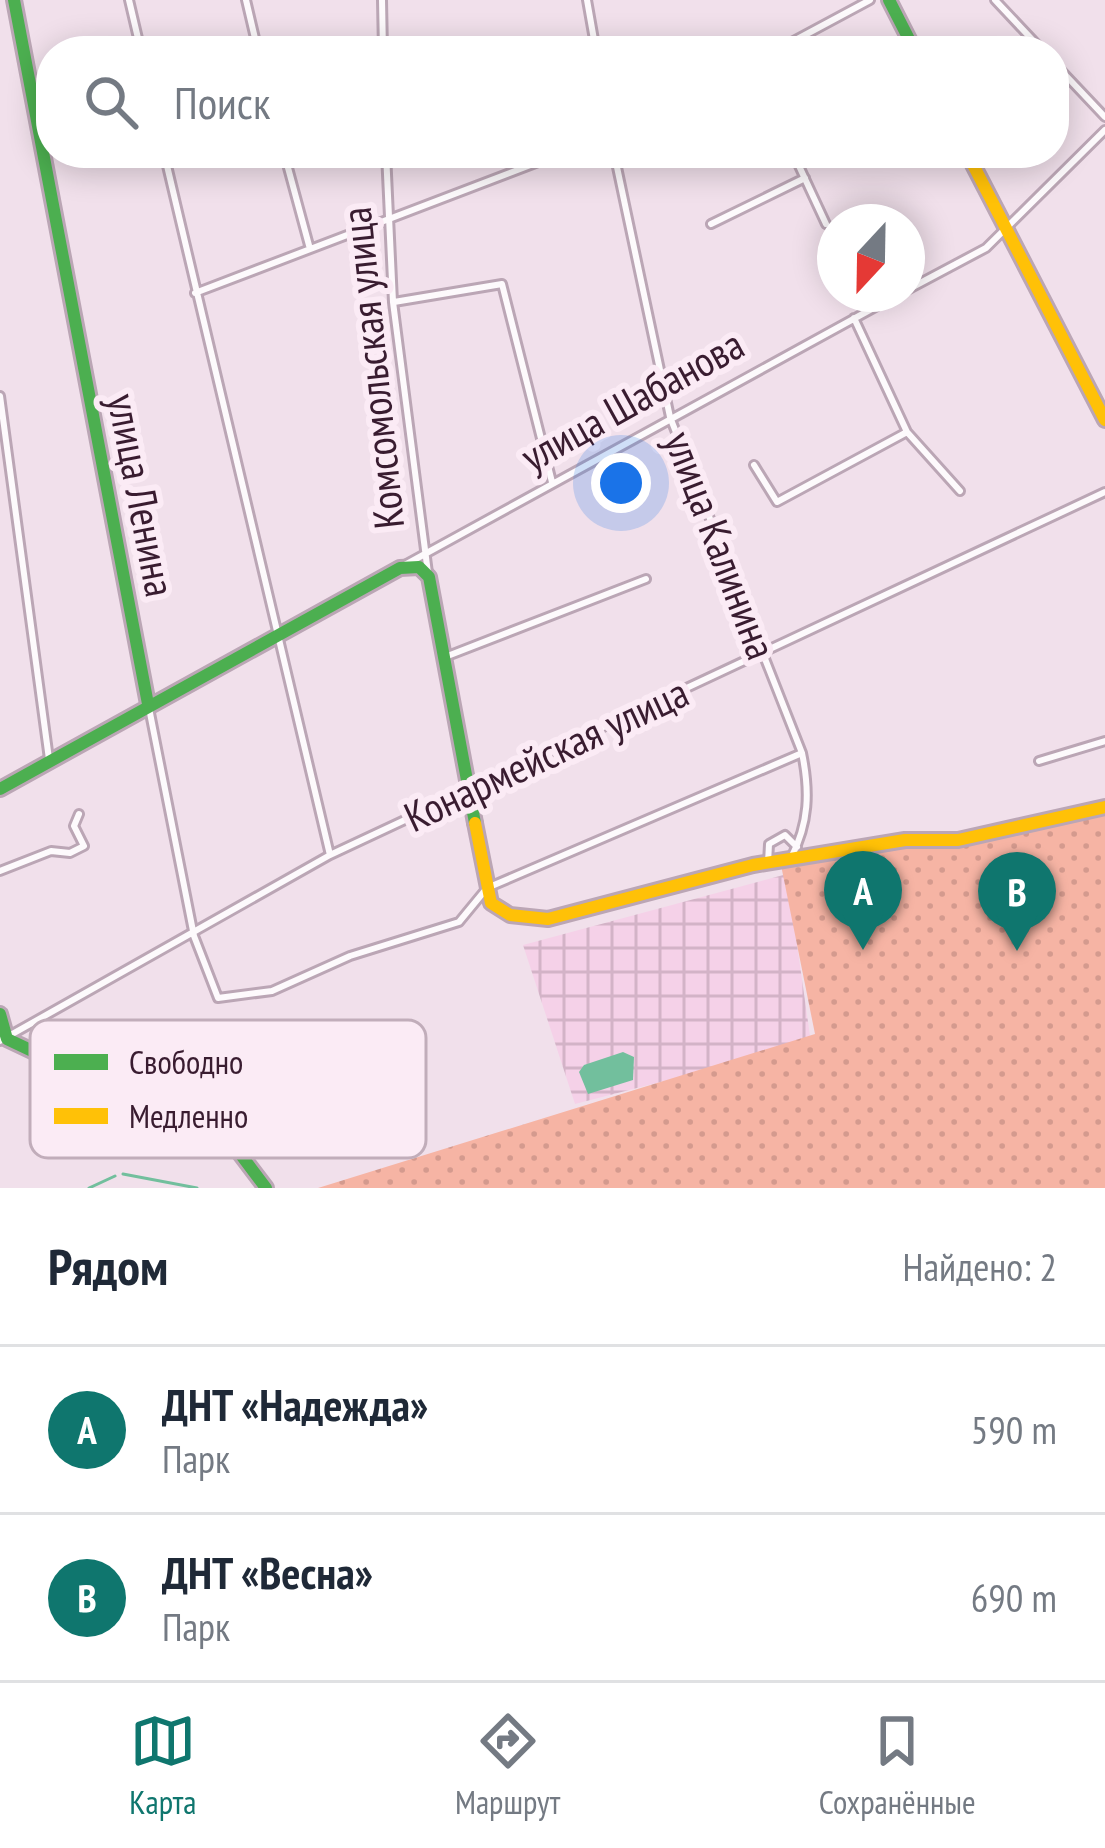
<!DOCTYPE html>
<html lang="ru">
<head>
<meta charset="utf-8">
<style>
	body { margin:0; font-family:"PT Sans Narrow",sans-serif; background:#f2f2f3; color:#1f2937 }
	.compass { position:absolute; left:817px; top:204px; width:108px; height:108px; border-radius:50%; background:#fff; box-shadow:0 6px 30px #0003; rotate:202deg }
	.you { position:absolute; left:621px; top:483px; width:42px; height:42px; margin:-30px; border:9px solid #fff; border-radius:50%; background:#1a73e8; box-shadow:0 0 0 18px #1a73e833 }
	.badge { display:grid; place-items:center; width:78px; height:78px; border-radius:50%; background:#0f766e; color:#fff; font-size:39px; font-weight:700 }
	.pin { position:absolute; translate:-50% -99px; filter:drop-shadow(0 3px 6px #0008) }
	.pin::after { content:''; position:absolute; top:63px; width:42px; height:36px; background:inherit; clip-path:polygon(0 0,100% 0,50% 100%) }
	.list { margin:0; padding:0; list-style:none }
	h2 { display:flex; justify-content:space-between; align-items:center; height:156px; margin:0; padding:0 48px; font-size:51px }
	h2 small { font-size:39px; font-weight:400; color:#747a83 }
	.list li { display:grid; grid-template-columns:78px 1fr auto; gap:36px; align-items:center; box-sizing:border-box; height:168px; padding:0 48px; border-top:3px solid #e0e1e3 }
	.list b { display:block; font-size:45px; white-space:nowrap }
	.list p { margin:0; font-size:39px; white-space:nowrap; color:#747a83 }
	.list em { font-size:39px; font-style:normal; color:#747a83 }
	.icon { flex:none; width:66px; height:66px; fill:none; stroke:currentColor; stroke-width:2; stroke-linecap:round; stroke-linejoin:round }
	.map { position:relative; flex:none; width:1105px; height:1188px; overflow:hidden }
	.search { position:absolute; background:#fff; box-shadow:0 6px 30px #0003; left:36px; right:36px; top:36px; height:132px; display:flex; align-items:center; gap:30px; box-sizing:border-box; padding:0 42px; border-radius:48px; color:#747a83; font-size:45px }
	.sheet { height:492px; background:#fff }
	nav { display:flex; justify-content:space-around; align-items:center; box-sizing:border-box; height:168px; border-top:3px solid #e0e1e3; background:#fff; font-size:33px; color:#747a83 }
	nav a { display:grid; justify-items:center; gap:6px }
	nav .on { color:#0f766e }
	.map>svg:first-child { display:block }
</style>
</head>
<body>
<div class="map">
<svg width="1105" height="1188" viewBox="0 0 1105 1188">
	<defs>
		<pattern id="industrial-grid" width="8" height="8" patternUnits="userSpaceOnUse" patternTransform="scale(3)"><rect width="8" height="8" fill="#f5d1e8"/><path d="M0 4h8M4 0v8" fill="none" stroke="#d3b3c7"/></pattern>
		<pattern id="park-dots" width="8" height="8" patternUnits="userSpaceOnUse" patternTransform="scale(3)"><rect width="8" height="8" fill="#f6b4a4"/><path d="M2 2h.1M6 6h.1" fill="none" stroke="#d49a8e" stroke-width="1.8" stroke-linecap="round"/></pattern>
	</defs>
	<rect width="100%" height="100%" fill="#f1e0eb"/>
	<path fill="url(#industrial-grid)" d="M787,874L811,1043L575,1104L523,945Z"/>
	<path fill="url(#park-dots)" d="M1105,806V1188H318L815,1034L781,865L906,842L908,848Z"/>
	<path fill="#72bf9d" d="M623,1052L634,1057L633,1080L588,1094L579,1072L584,1065Z"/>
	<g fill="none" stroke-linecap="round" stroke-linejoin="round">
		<path stroke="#72bf9d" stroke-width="3" d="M123,1174L197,1188
			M89,1188L115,1176"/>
		<g stroke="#bba6b5" stroke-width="12">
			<path id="street" d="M129,0L141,51
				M246,0L258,51
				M382,0L383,51
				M587,0L596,51
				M995,0L1043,51
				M775,51L870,0
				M1054,63L1105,117
				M164,153L330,855
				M284,153L310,249
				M386,153L393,302L428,573
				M614,153L670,417L802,753C810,792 809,823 791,858
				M793,153L826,224
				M711,224L805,178
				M907,290L986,248L1105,130
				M195,293L562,153
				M394,302L502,284L552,482
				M854,318L907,432L960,491
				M0,396L49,759
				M754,465L777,502L907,432
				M403,566L899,294
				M445,657L646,579
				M149,708L194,936L218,998L272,991L350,956L459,922L487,888L802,753
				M1039,761L1105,741
				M768,863L769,844L785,835L797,847
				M0,871L51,851L70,853L84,846L74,826L79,814
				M0,1041L330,855L1105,492"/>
		</g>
		<g stroke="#bba6b5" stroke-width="18">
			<path id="fast" d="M14,0L148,704
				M889,0L915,51
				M0,789L400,568L419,567L429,577L475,823
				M0,1014L7,1039L235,1147L266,1188"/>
		</g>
		<g stroke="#bba6b5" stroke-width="18">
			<path id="slow" d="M967,153L1105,420
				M475,823L491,903L510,915L548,919L753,865L905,840H958L1105,807"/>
		</g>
		<use href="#street" stroke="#fdfafc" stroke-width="6"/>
		<use href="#fast" stroke="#4caf50" stroke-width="12"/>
		<use href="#slow" stroke="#ffc107" stroke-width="12"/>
	</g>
	<g text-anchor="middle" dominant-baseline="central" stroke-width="12" stroke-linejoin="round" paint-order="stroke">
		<g font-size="42" fill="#391c30" stroke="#fbebf5">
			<text transform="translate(372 368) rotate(-96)">Комсомольская улица</text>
			<text transform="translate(632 400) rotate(-29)">улица Шабанова</text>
			<text transform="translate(142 495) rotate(79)">улица Ленина</text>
			<text transform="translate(721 545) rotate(69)">улица Калинина</text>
			<text transform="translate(546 754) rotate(-25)">Конармейская улица</text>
		</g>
	</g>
	<rect x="30" y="1020" width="396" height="138" rx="18" fill="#fbebf5" stroke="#c1adba" stroke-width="3"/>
	<rect x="54" y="1054" width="54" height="16" fill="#4caf50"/>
	<rect x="54" y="1108" width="54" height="16" fill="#ffc107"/>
	<g font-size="33" fill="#391c30">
		<text x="129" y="1074">Свободно</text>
		<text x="129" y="1128">Медленно</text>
	</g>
</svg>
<svg class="compass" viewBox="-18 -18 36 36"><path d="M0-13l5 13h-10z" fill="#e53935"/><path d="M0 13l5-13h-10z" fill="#747a83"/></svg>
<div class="you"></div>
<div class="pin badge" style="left:863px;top:950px">A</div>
<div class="pin badge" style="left:1017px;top:951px">B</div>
<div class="search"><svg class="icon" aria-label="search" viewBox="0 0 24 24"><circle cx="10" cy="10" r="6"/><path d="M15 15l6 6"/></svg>Поиск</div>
</div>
<section class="sheet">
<h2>Рядом<small>Найдено: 2</small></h2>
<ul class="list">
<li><span class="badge">A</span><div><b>ДНТ «Надежда»</b><p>Парк</p></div><em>590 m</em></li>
<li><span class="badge">B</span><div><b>ДНТ «Весна»</b><p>Парк</p></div><em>690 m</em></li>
</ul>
</section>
<nav>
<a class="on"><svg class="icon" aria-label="map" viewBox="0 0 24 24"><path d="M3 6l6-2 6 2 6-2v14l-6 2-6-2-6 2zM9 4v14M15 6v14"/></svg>Карта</a>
<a><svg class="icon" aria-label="directions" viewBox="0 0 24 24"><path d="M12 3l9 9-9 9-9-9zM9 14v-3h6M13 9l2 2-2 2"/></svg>Маршрут</a>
<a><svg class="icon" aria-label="saved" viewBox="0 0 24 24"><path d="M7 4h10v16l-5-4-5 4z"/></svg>Сохранённые</a>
</nav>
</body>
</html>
